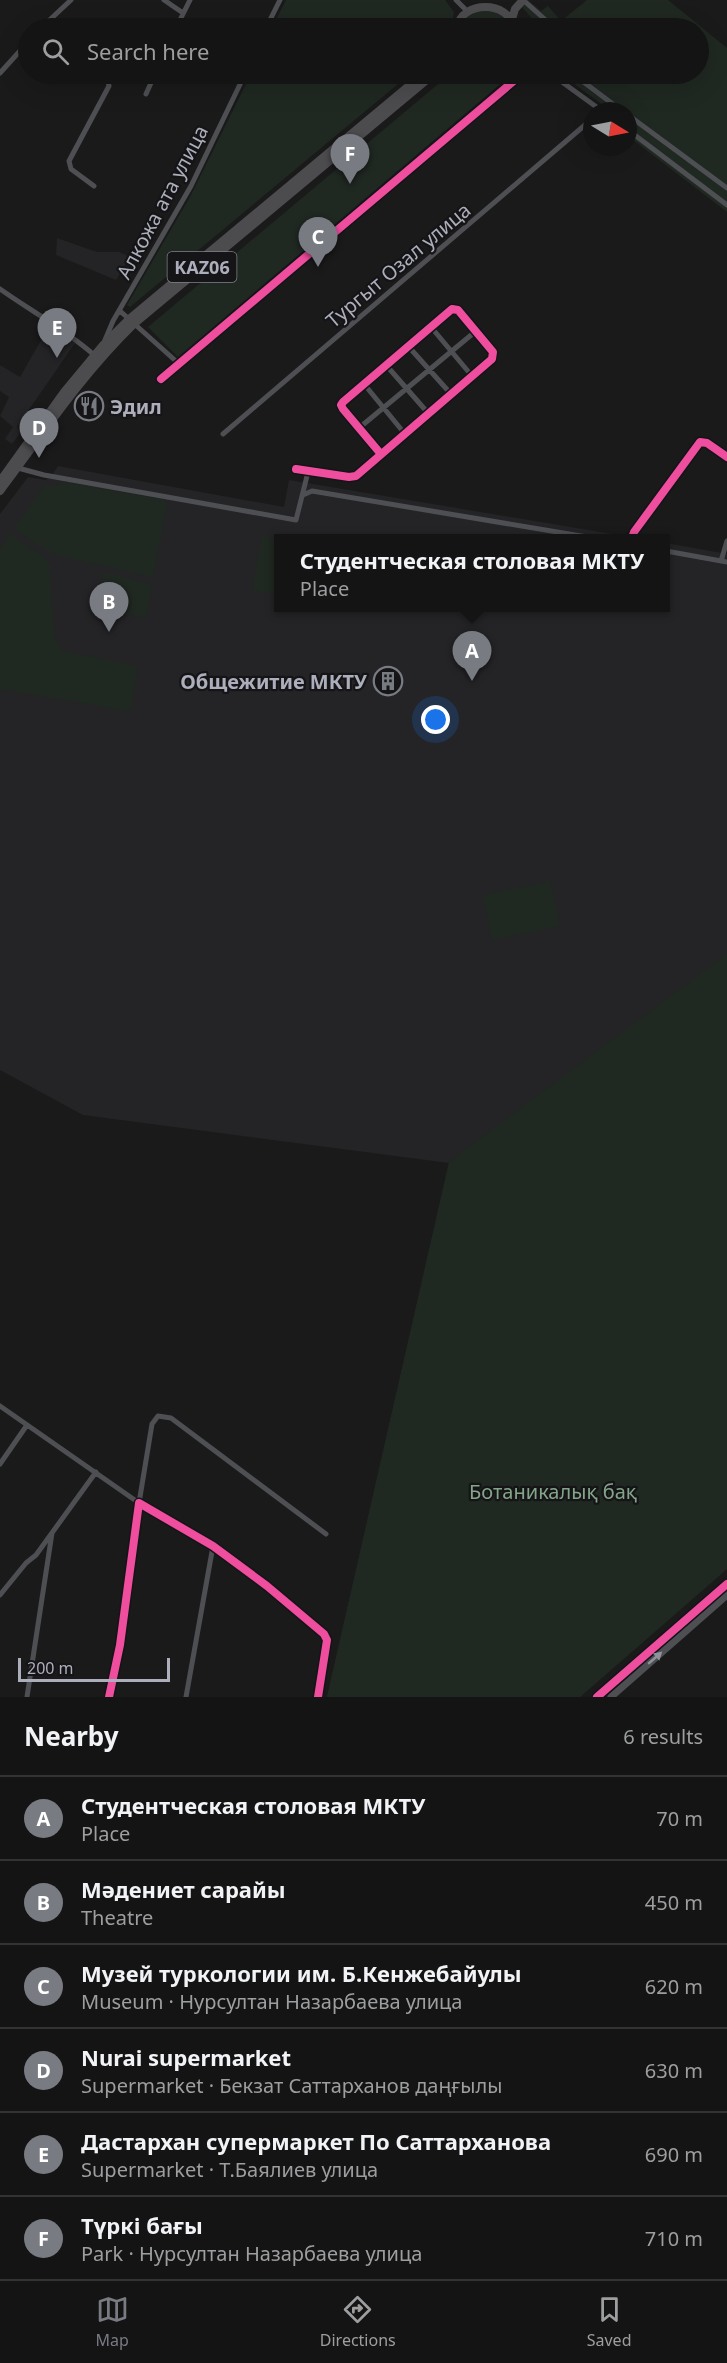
<!DOCTYPE html>
<html lang="en">
<head>
<meta charset="utf-8">
<style>
	body { margin:0; font-family:"Noto Sans",sans-serif; background:#212122; color:#f1f3f6 }
	.compass { position:absolute; left:583px; top:102px; width:54px; height:54px; border-radius:50%; background:#141414; box-shadow:0 6px 24px #0002; rotate:100deg }
	.scale { position:absolute; left:18px; bottom:15px; width:152px; box-sizing:border-box; padding-left:6px; border:3px solid #acafbb; border-top:0; font-size:16px; line-height:21px; white-space:nowrap; color:#acafbb; -webkit-text-stroke:4px #151417; paint-order:stroke }
	.you { position:absolute; left:436px; top:720px; width:21px; height:21px; margin:-15px; border:4px solid #fff; border-radius:50%; background:#1a73e8; box-shadow:0 0 0 9px #1a73e833 }
	.badge { display:grid; place-items:center; width:39px; height:39px; border-radius:50%; background:#797b83; color:#fff; font-size:20px; font-weight:700 }
	.pin { position:absolute; translate:-50% -50px; filter:drop-shadow(0 2px 3px #0008) }
	.pin::after { content:''; position:absolute; top:32px; width:21px; height:18px; background:inherit; clip-path:polygon(0 0,100% 0,50% 100%) }
	.popup { position:absolute; left:274px; top:534px; width:396px; height:78px; box-sizing:border-box; display:grid; place-content:center; border-radius:0px; background:#141414; filter:drop-shadow(0 2px 4px #0005); font-size:20px; white-space:nowrap; color:#9d9ea0 }
	.popup b { font-size:22px; color:#f1f3f6 }
	.popup::after { content:''; position:absolute; left:50%; top:100%; margin-left:-12px; border:12px solid transparent; border-top-color:#141414 }
	.list { margin:0; padding:0; list-style:none }
	h2 { display:flex; justify-content:space-between; align-items:center; height:78px; margin:0; padding:0 24px; font-size:26px }
	h2 small { font-size:20px; font-weight:400; color:#9d9ea0 }
	.list li { display:grid; grid-template-columns:39px 1fr auto; gap:18px; align-items:center; box-sizing:border-box; height:84px; padding:0 24px; border-top:2px solid #333334 }
	.list b { display:block; font-size:22px; white-space:nowrap }
	.list p { margin:0; font-size:20px; white-space:nowrap; color:#9d9ea0 }
	.list em { font-size:20px; font-style:normal; color:#9d9ea0 }
	.icon { flex:none; width:33px; height:33px; fill:none; stroke:currentColor; stroke-width:2; stroke-linecap:round; stroke-linejoin:round }
	.map { position:relative; flex:none; width:727px; height:1697px; overflow:hidden }
	.search { position:absolute; background:#141414; box-shadow:0 6px 24px #0002; left:18px; right:18px; top:18px; height:66px; display:flex; align-items:center; gap:15px; box-sizing:border-box; padding:0 21px; border-radius:33px; color:#9d9ea0; font-size:22px }
	.sheet { height:582px; background:#141414 }
	nav { display:flex; justify-content:space-around; align-items:center; box-sizing:border-box; height:84px; border-top:2px solid #333334; background:#141414; font-size:16px; color:#9d9ea0 }
	nav a { display:grid; justify-items:center; gap:3px }
	nav .on { color:#797b83 }
	.map>svg:first-child { display:block }
</style>
</head>
<body>
<div class="map">
<svg width="727" height="1697" viewBox="0 0 727 1697">
	<rect width="100%" height="100%" fill="#1a1a1b"/>
	<path fill="#242427" d="M57,238L97,252H119L130,257L116,280L56,255Z
		M48,328L75,343L17,427L21,432L12,444L5,439L13,427L0,416L9,397L0,391V365L20,377Z
		M58,466L284,507L289,480L636,538H278V608H666V543L727,554V1569L580,1697H327L449,1163L83,1115L0,1070V514L28,477L45,480L50,478Z"/>
	<path fill="#202822" d="M286,0H445L454,12L451,28H272Z
		M528,0L541,11L548,6L561,21L587,0H668L727,48V212L628,136V130L631,126L628,124V111H611L561,74H698V28H533L537,24L521,6Z
		M494,8L505,19L507,28H464C466,10 478,10 494,8Z
		M251,74H410L130,307L127,305L191,195Z
		M450,74H512L178,357L148,327Z
		M61,482L165,500L167,505L153,577L68,558L50,552L17,531L16,526L44,486H58Z
		M10,534L45,557L50,567L53,623L56,640L61,650L136,666L137,670L131,707L128,711L0,689V549Z
		M262,536L278,539V595L252,590Z
		M104,572L152,584L146,618L95,609Z
		M550,881L560,926L492,940L483,895Z
		M727,954V1569L580,1697H327L449,1162Z"/>
	<g fill="none" stroke-linecap="round" stroke-linejoin="round">
		<path stroke="#4e4f53" stroke-width="5" d="M164,0L183,13
			M456,0L465,9
			M523,0L549,23L542,28
			M41,28L71,0
			M176,28L190,0
			M266,28L280,0
			M0,73L28,42
			M551,74L602,111
			M573,74L622,111
			M146,94L155,74
			M628,115L727,188
			M628,130L727,205
			M94,186L71,169L69,161L109,86L107,78L101,74
			M0,289C31,311 66,330 94,355
			M120,311L178,363
			M431,327L472,376
			M105,340L113,321L191,186L245,74
			M408,346L451,394
			M386,365L428,413
			M161,379L522,74
			M364,384L405,434
			M359,428L476,331
			M223,434L592,119
			M18,468L44,475L296,520L308,472
			M296,469L349,477L356,476L492,359L493,352L458,310L452,309L343,402L341,405L343,409L380,453
			M303,495L312,491L593,538
			M632,538L634,532L700,442L707,443L727,457
			M666,551L727,562
			M721,561L727,541
			M0,1406L139,1503L152,1424L158,1416L171,1418L326,1534
			M0,1464L27,1425
			M0,1595L26,1563L36,1555L96,1472
			M27,1697L52,1533
			M109,1697L120,1645L139,1503L213,1546L267,1586L324,1634L327,1640L318,1697
			M186,1697L213,1546"/>
		<path stroke="#4e4f53" stroke-width="7" d="M597,1697L727,1584
			M611,1697L727,1595"/>
		<path stroke="#4c4c4f" stroke-width="8" d="M512,19L515,9L523,0
			M457,28C461,0 510,0 513,28
			M0,481L64,392L103,345L129,319L423,74
			M0,491C45,431 80,377 134,324L434,74"/>
		<g stroke="#151417" stroke-width="11">
			<path id="cycleway" d="M161,379L522,74
				M296,469L349,477L356,476L492,359L493,352L458,310L452,309L343,402L341,405L343,409L380,453
				M632,538L634,532L700,442L707,443L727,457
				M109,1697L120,1645L139,1503L213,1546L267,1586L324,1634L327,1640L318,1697
				M597,1697L727,1584"/>
		</g>
		<use href="#cycleway" stroke="#ef4d9e" stroke-width="8"/>
	</g>
	<defs><path id="oneway-solid" d="M-6-.8H1V-3.2L6.5 0L1 3.2V.8H-6Z" transform="scale(1.5)"/></defs>
	<use fill="#90929c" href="#oneway-solid" transform="translate(655 1658) rotate(-41)"/>
	<defs>
		<g id="restaurant-ring" transform="scale(1.5)"><circle r="9.5" fill="#151417" stroke="#797b83" stroke-width="1.5"/><path d="M-5-6h1v4h1v-4h1v4h1v-4h1v5L-1.5 .5V6h-2V.5L-5-1ZM5-6V6H3V1.5H1.5Q1.5-4 5-6Z" fill="#797b83"/></g>
		<g id="building-ring" transform="scale(1.5)"><circle r="9.5" fill="#151417" stroke="#797b83" stroke-width="1.5"/><path d="M-4-6H4V6H1V3H-1V6H-4ZM-2.5-4.3h1.7v1.8h-1.7ZM.8-4.3h1.7v1.8H.8ZM-2.5-1h1.7V.8h-1.7ZM.8-1h1.7V.8H.8Z" fill="#797b83"/></g>
	</defs>
	<g fill-rule="evenodd">
		<use href="#restaurant-ring" x="89" y="406"/>
		<use href="#building-ring" x="388" y="681"/>
	</g>
	<g text-anchor="middle" dominant-baseline="central" stroke-width="4.5" stroke-linejoin="round" paint-order="stroke">
		<rect fill="#151417" stroke="#7f808a" stroke-width="1.5" x="167.5" y="252" width="69" height="30" rx="4.5"/>
		<g font-size="18" font-weight="bold" fill="#acafbb">
			<text x="202" y="267">KАZ06</text>
		</g>
		<g font-size="20" fill="#acafbb" stroke="#151417">
			<text transform="translate(162 202) rotate(-62)">Алкожа ата улица</text>
			<text transform="translate(398 265) rotate(-40)">Тургыт Озал улица</text>
		</g>
		<g font-size="20" font-weight="bold" fill="#acafbb" stroke="#151417" text-anchor="start">
			<text x="110" y="406">Эдил</text>
			<text x="367" y="681" text-anchor="end">Общежитие МКТУ</text>
		</g>
		<g font-size="20" fill="#84a58a" stroke="#151417">
			<text x="553" y="1491">Ботаникалық бақ</text>
		</g>
	</g>
</svg>
<svg class="compass" viewBox="-18 -18 36 36"><path d="M0-13l5 13h-10z" fill="#e53935"/><path d="M0 13l5-13h-10z" fill="#9d9ea0"/></svg>
<div class="scale">200 m</div>
<div class="you"></div>
<div class="pin badge" style="left:472px;top:681px">A</div>
<div class="popup"><b>Студентческая столовая МКТУ</b>Place</div>
<div class="pin badge" style="left:109px;top:632px">B</div>
<div class="pin badge" style="left:318px;top:267px">C</div>
<div class="pin badge" style="left:39px;top:458px">D</div>
<div class="pin badge" style="left:57px;top:358px">E</div>
<div class="pin badge" style="left:350px;top:184px">F</div>
<div class="search"><svg class="icon" aria-label="search" viewBox="0 0 24 24"><circle cx="10" cy="10" r="6"/><path d="M15 15l6 6"/></svg>Search here</div>
</div>
<section class="sheet">
<h2>Nearby<small>6 results</small></h2>
<ul class="list">
<li><span class="badge">A</span><div><b>Студентческая столовая МКТУ</b><p>Place</p></div><em>70 m</em></li>
<li><span class="badge">B</span><div><b>Мәдениет сарайы</b><p>Theatre</p></div><em>450 m</em></li>
<li><span class="badge">C</span><div><b>Музей туркологии им. Б.Кенжебайулы</b><p>Museum · Нурсултан Назарбаева улица</p></div><em>620 m</em></li>
<li><span class="badge">D</span><div><b>Nurai supermarket</b><p>Supermarket · Бекзат Саттарханов даңғылы</p></div><em>630 m</em></li>
<li><span class="badge">E</span><div><b>Дастархан супермаркет По Саттарханова</b><p>Supermarket · Т.Баялиев улица</p></div><em>690 m</em></li>
<li><span class="badge">F</span><div><b>Түркі бағы</b><p>Park · Нурсултан Назарбаева улица</p></div><em>710 m</em></li>
</ul>
</section>
<nav>
<a class="on"><svg class="icon" aria-label="map" viewBox="0 0 24 24"><path d="M3 6l6-2 6 2 6-2v14l-6 2-6-2-6 2zM9 4v14M15 6v14"/></svg>Map</a>
<a><svg class="icon" aria-label="directions" viewBox="0 0 24 24"><path d="M12 3l9 9-9 9-9-9zM9 14v-3h6M13 9l2 2-2 2"/></svg>Directions</a>
<a><svg class="icon" aria-label="saved" viewBox="0 0 24 24"><path d="M7 4h10v16l-5-4-5 4z"/></svg>Saved</a>
</nav>
</body>
</html>
